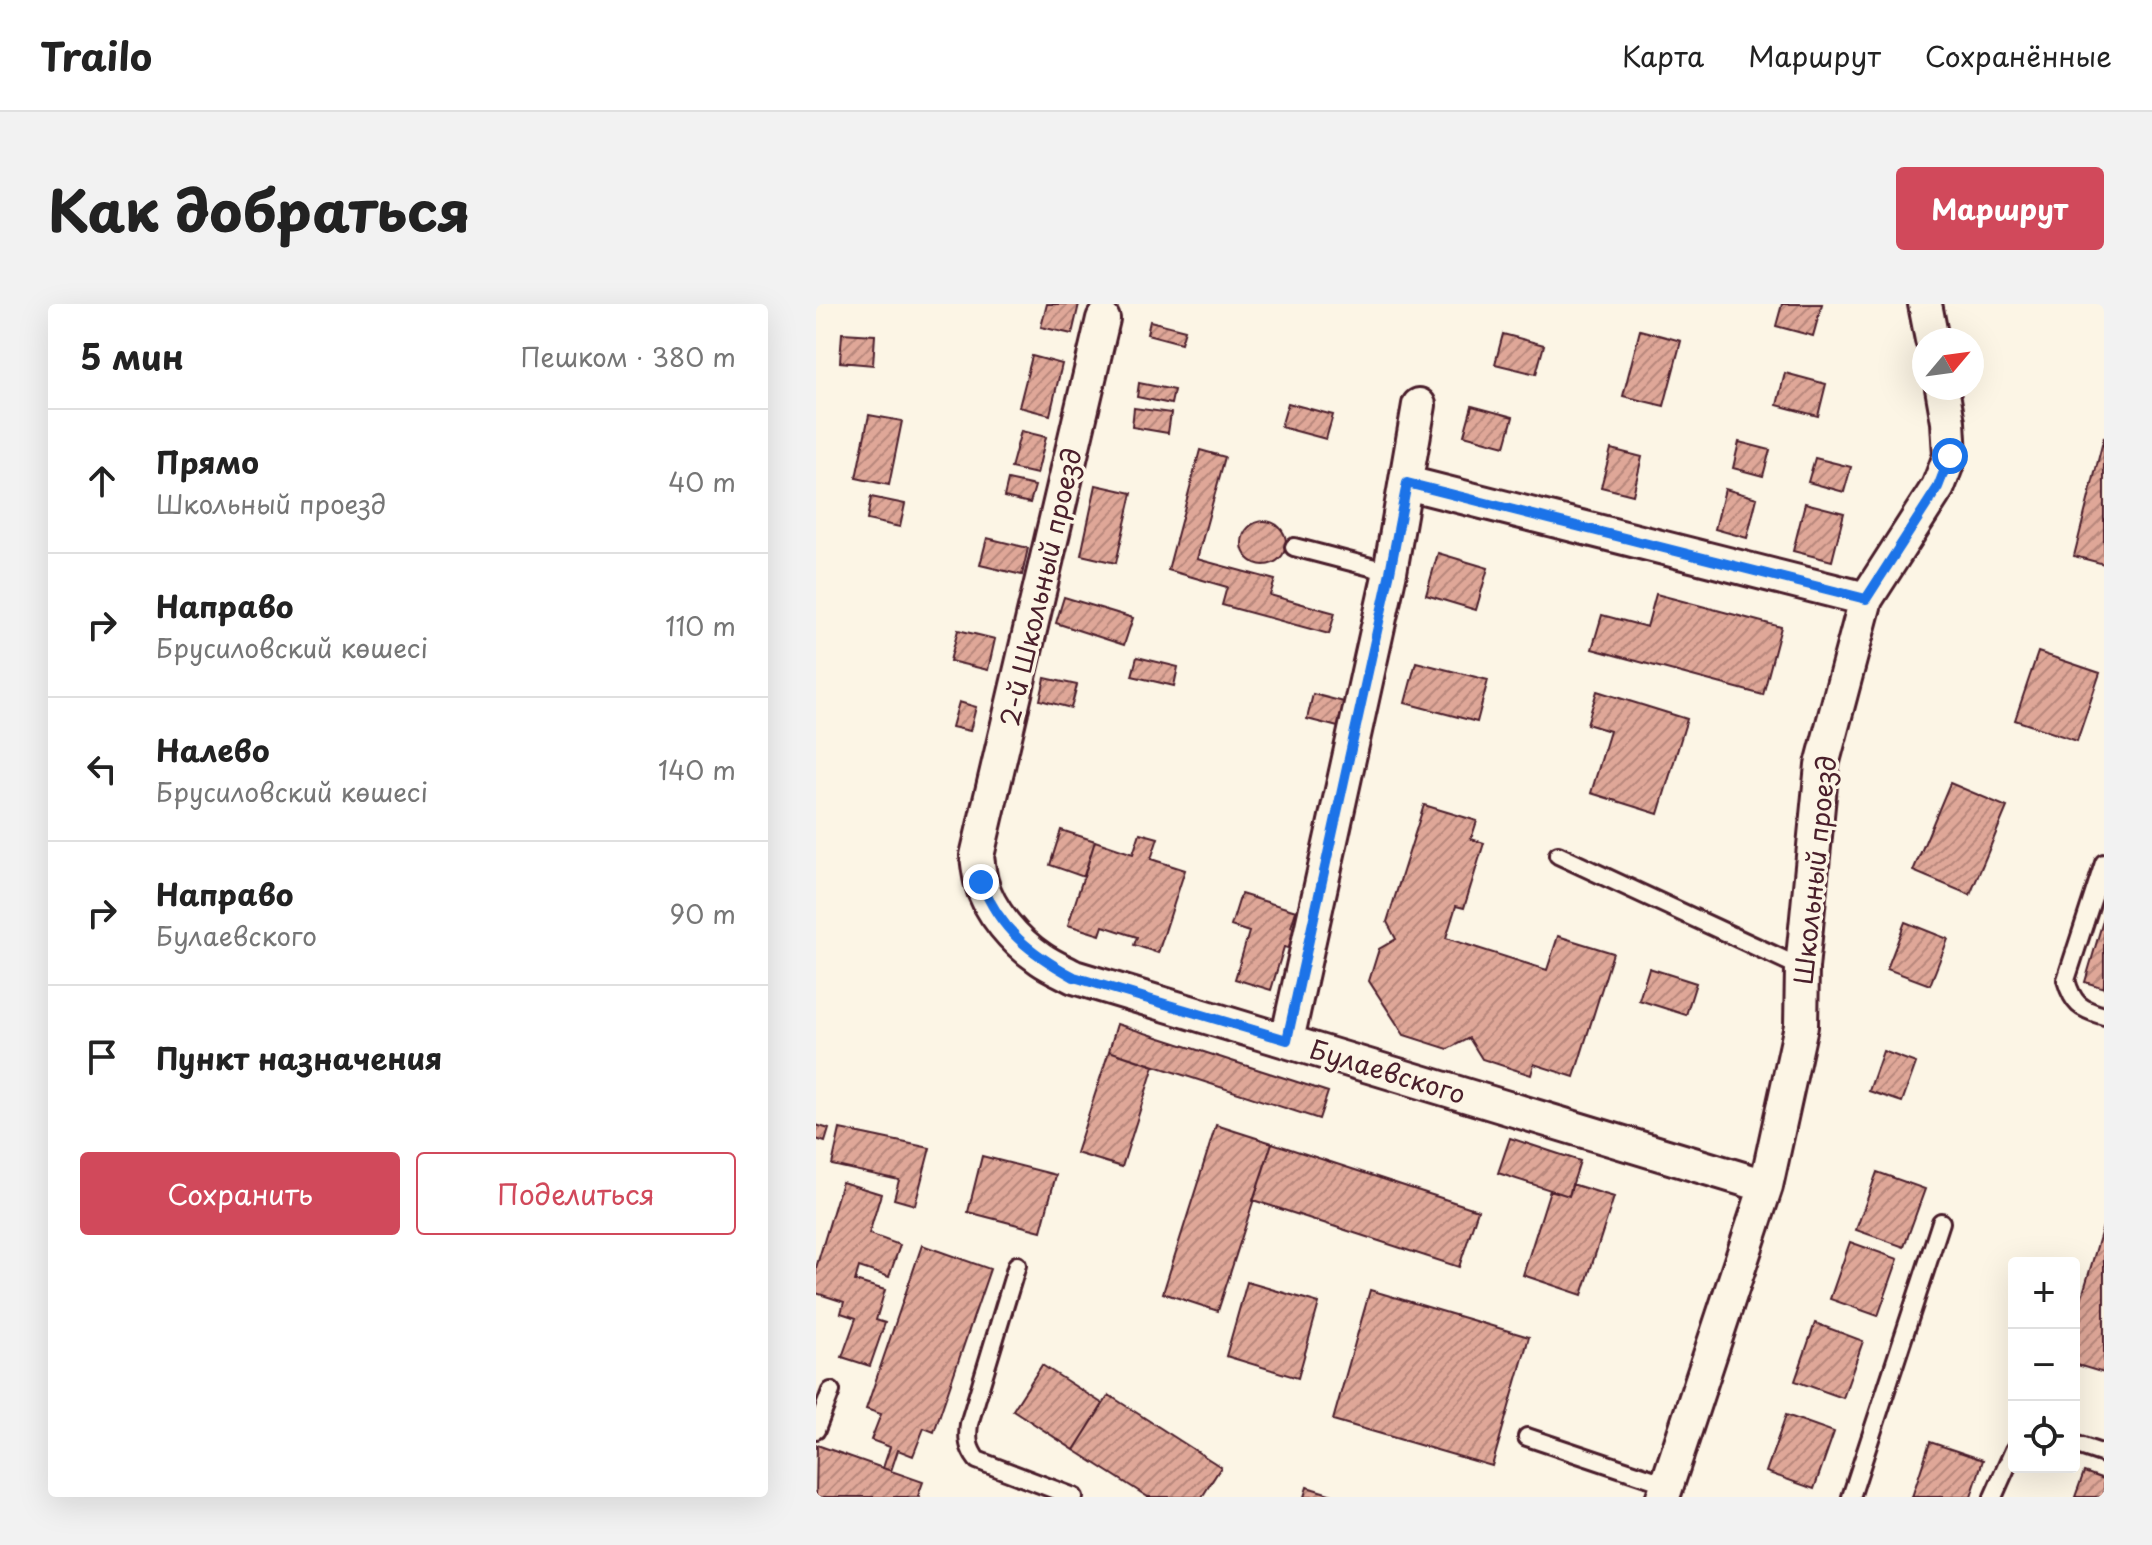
<!DOCTYPE html>
<html lang="ru">
<head>
<meta charset="utf-8">
<style>
	body { margin:0; font-family:"Playpen Sans",sans-serif; background:#f2f2f2; color:#222 }
	.controls { position:absolute; right:24px; bottom:24px; display:grid; overflow:hidden; border-radius:8px; box-shadow:0 8px 32px #0002 }
	.controls button { width:72px; height:72px; display:grid; place-items:center; padding:0; border:0; border-bottom:2px solid #e0e0e0; background:#fff; color:#222; font:40px sans-serif }
	.compass { position:absolute; left:1096px; top:24px; width:72px; height:72px; border-radius:50%; background:#fff; box-shadow:0 8px 32px #0002; rotate:61deg }
	.stop { position:absolute; width:24px; height:24px; margin:-18px; border:6px solid #1a73e8; border-radius:50%; background:#fff }
	.stop.end { background:#1a73e8; border-color:#fff; box-shadow:0 2px 8px #0008 }
	.list { margin:0; padding:0; list-style:none }
	h2 { display:flex; justify-content:space-between; align-items:center; height:104px; margin:0; padding:0 32px; font-size:34px }
	h2 small { font-size:26px; font-weight:400; color:#767676 }
	.list li { display:grid; grid-template-columns:52px 1fr auto; gap:24px; align-items:center; box-sizing:border-box; height:144px; padding:0 32px; border-top:2px solid #e0e0e0 }
	.list b { display:block; font-size:30px; white-space:nowrap }
	.list p { margin:0; font-size:26px; white-space:nowrap; color:#767676 }
	.list em { font-size:26px; font-style:normal; color:#767676 }
	.actions { display:flex; gap:16px; padding:24px 32px }
	.actions a { flex:1; padding:18px 0; border:2px solid #d1495b; border-radius:8px; text-align:center; font-size:28px; color:#d1495b }
	.actions .main { background:#d1495b; color:#fff }
	.icon { flex:none; width:44px; height:44px; fill:none; stroke:currentColor; stroke-width:2; stroke-linecap:round; stroke-linejoin:round }
	.map { position:relative; flex:none; width:1288px; height:1193px; overflow:hidden; border-radius:8px }
	header { display:flex; align-items:center; gap:48px; box-sizing:border-box; height:112px; padding:0 40px; background:#fff; border-bottom:2px solid #e0e0e0 }
	header strong { font-size:38px }
	nav { display:flex; gap:44px; margin-inline-start:auto; font-size:28px }
	.intro { display:flex; align-items:center; justify-content:space-between; box-sizing:border-box; height:192px; padding:0 48px }
	h1 { margin:0; font-size:56px }
	.button { padding:20px 36px; border-radius:8px; background:#d1495b; color:#fff; font-size:28px; font-weight:700 }
	main { display:flex; gap:48px; padding:0 48px }
	aside { flex:1; background:#fff; border-radius:8px; box-shadow:0 8px 32px #0002 }
	.map>svg:first-child { display:block }
</style>
</head>
<body>
<header>
<strong>Trailo</strong>
<nav><a>Карта</a><a>Маршрут</a><a>Сохранённые</a></nav>
</header>
<div class="intro"><h1>Как добраться</h1><a class="button">Маршрут</a></div>
<main>
<aside>
<h2>5 мин<small>Пешком · 380 m</small></h2>
<ul class="list">
<li><svg class="icon" aria-label="ahead" viewBox="0 0 24 24"><path d="M12 20V5M6 11l6-6 6 6"/></svg><div><b>Прямо</b><p>Школьный проезд</p></div><em>40 m</em></li>
<li><svg class="icon" aria-label="right" viewBox="0 0 24 24"><path d="M7 20v-9h11M14 6l5 5-5 5"/></svg><div><b>Направо</b><p>Брусиловский көшесі</p></div><em>110 m</em></li>
<li><svg class="icon" aria-label="left" viewBox="0 0 24 24"><path d="M17 20v-9H6M10 6l-5 5 5 5"/></svg><div><b>Налево</b><p>Брусиловский көшесі</p></div><em>140 m</em></li>
<li><svg class="icon" aria-label="right" viewBox="0 0 24 24"><path d="M7 20v-9h11M14 6l5 5-5 5"/></svg><div><b>Направо</b><p>Булаевского</p></div><em>90 m</em></li>
<li><svg class="icon" aria-label="arrive" viewBox="0 0 24 24"><path d="M6 21V4h12l-3 4 3 4H6"/></svg><div><b>Пункт назначения</b></div></li>
</ul>
<div class="actions"><a class="main">Сохранить</a><a>Поделиться</a></div>
</aside>
<div class="map">
<svg width="1288" height="1193" viewBox="0 0 1288 1193">
	<defs>
		<pattern id="building-hatch" width="6" height="6" patternUnits="userSpaceOnUse" patternTransform="scale(2)"><rect width="6" height="6" fill="#dfa798"/><path d="M-1 1l2-2M0 6l6-6M5 7l2-2" fill="none" stroke="#b7877c"/></pattern>
	</defs>
	<rect width="100%" height="100%" fill="#fcf5e5"/>
	<filter id="ink" filterUnits="userSpaceOnUse"><feTurbulence type="fractalNoise" baseFrequency=".0125" numOctaves="2"/><feDisplacementMap in="SourceGraphic" scale="16" xChannelSelector="R" yChannelSelector="G"/><feConvolveMatrix kernelMatrix="1 2 1 2 8 2 1 2 1" color-interpolation-filters="sRGB"/></filter>
	<g filter="url(#ink)">
		<path fill="url(#building-hatch)" stroke="#4a1f2b" stroke-width="2" d="M231,0H263L256,30L225,23Z
			M966,0H1006L997,32L960,22Z
			M334,17L369,26L365,39L331,30Z
			M824,26L865,37L848,102L807,92Z
			M26,29L59,31L57,61L24,58Z
			M687,30L728,41L720,70L679,60Z
			M216,52L246,60L234,111L203,103Z
			M969,69L1010,80L1002,112L961,101Z
			M323,79L358,86L355,100L321,93Z
			M472,99L517,111L510,135L465,123Z
			M656,102L697,113L689,142L648,131Z
			M318,104L355,109L352,129L316,123Z
			M53,111L86,117L73,181L40,174Z
			M205,127L230,133L221,170L195,164Z
			M1288,133V260L1258,252Z
			M923,138L954,146L947,172L917,164Z
			M795,145L826,153L817,191L785,183Z
			M384,146L409,153L381,255L459,276L454,291L519,309L513,330L406,301L411,283L352,266Z
			M999,154L1035,163L1028,188L992,178Z
			M192,176L219,182L214,199L188,193Z
			M280,181L316,189L300,259L265,251Z
			M909,185L941,194L931,234L899,225Z
			M55,193L89,200L84,223L51,216Z
			M989,199L1028,209L1016,257L977,247Z
			M426 239a22 22 0 1 1 44 0a22 22 0 1 1-44 0Z
			M171,234L212,244L206,271L164,261Z
			M622,249L672,264L660,306L610,291Z
			M840,290L965,323L947,391L776,345L786,311L831,323Z
			M248,293L317,314L308,341L240,319Z
			M142,326L179,335L172,366L134,357Z
			M1222,348L1284,369L1261,437L1199,416Z
			M321,353L362,363L358,382L316,372Z
			M600,358L672,376L661,418L589,399Z
			M229,374L261,381L255,404L224,396Z
			M781,387L871,415L842,510L775,489L794,427L771,420Z
			M497,390L528,398L522,423L491,415Z
			M143,398L160,403L154,427L136,423Z
			M1134,479L1191,503L1154,591L1097,567Z
			M608,501L661,517L655,535L668,539L648,604L640,602L630,634L731,666L742,632L797,649L758,773L718,760L715,771L666,755L653,734L632,745L588,731L553,677L563,645L580,635L571,618Z
			M245,526L279,537L268,573L234,561Z
			M324,529L342,534L335,555L369,566L342,649L318,641L321,633L287,622L284,631L252,621L279,537L317,550Z
			M425,590L480,607L475,623L490,628L484,647L468,643L455,686L419,675L433,628L415,622Z
			M1288,613V684L1269,678Z
			M1089,618L1132,635L1114,681L1071,665Z
			M833,664L880,679L870,711L823,696Z
			M301,720L512,788L503,815L293,747Z
			M293,747L338,762L306,863L260,849Z
			M1067,747L1100,759L1086,798L1053,787Z
			M0,821L13,825L9,838L0,835Z
			M400,821L456,839L402,1007L347,989Z
			M24,825L114,844L99,901L78,895L83,876L16,861Z
			M694,834L764,857L753,892L682,869Z
			M456,839L662,906L643,963L437,896Z
			M166,852L240,871L225,927L152,908Z
			M1061,868L1109,885L1088,943L1040,926Z
			M26,878L65,890L53,930L84,941L73,973L43,963L39,977L69,986L60,1016L69,1019L54,1062L26,1053L40,1014L25,1009L28,998L0,989V964Z
			M756,880L798,893L766,991L707,971L734,886L753,892Z
			M1288,919V1069L1258,1060V1019Z
			M1034,938L1082,955L1062,1012L1014,995Z
			M106,941L174,965L118,1128L108,1124L97,1152L82,1146L75,1167L67,1164L74,1143L55,1136L65,1110L50,1105Z
			M431,978L503,999L482,1074L410,1052Z
			M554,986L713,1033L676,1162L517,1116Z
			M999,1019L1047,1037L1027,1094L979,1077Z
			M226,1061L287,1100L258,1146L197,1106Z
			M293,1091L405,1163L386,1193H332L258,1146Z
			M970,1111L1018,1128L998,1185L950,1168Z
			M1114,1138L1167,1156L1155,1193H1096Z
			M1,1141L107,1178L102,1192L105,1193H0Z
			M1268,1168L1288,1175V1193H1259Z
			M491,1183L523,1193H488Z"/>
		<g fill="none" stroke-linecap="round" stroke-linejoin="round">
			<g stroke="#4a1f2b" stroke-width="22">
				<path id="lane" d="M478,243L574,268
					M742,551L986,664
					M1288,559L1250,676C1257,700 1264,705 1288,712
					M201,961L153,1120C151,1135 152,1144 161,1156L258,1193
					M0,1126L15,1087
					M711,1133L851,1180
					M1258,1140L1288,1150
					M1035,1193L1125,918
					M1177,1193L1198,1146"/>
			</g>
			<g stroke="#4a1f2b" stroke-width="38">
				<path id="street" d="M1109,0L1116,36
					M287,15L161,552C162,560 163,569 165,577C172,607 200,638 225,655C235,662 247,667 258,673L950,882
					M591,179L1050,295
					M471,736L574,268L603,101
					M847,1193L950,882L985,722L986,664L1006,461L1050,295L1122,183L1134,152L1132,118L1126,84"/>
			</g>
			<use href="#lane" stroke="#fcf5e5" stroke-width="16"/>
			<use href="#street" stroke="#fcf5e5" stroke-width="32"/>
		</g>
	</g>
	<g fill="none" stroke-linecap="round" stroke-linejoin="round" filter="url(#ink)">
		<path stroke="#1a73e8" stroke-width="10" d="M165,578C184,626 214,649 258,673L471,736L574,268L591,179L1050,295L1122,183L1134,152"/>
	</g>
	<g text-anchor="middle" dominant-baseline="central" stroke-width="7" stroke-linejoin="round" paint-order="stroke">
		<g font-size="26" fill="#4a1f2b" stroke="#fcf5e5">
			<text transform="translate(224 283) rotate(-77)">2-й Школьный проезд</text>
			<text transform="translate(998 566) rotate(-84)">Школьный проезд</text>
			<text transform="translate(572 767) rotate(17)">Булаевского</text>
		</g>
	</g>
</svg>
<div class="controls">
<button>+</button>
<button>−</button>
<button><svg class="icon" aria-label="locate" viewBox="0 0 24 24"><circle cx="12" cy="12" r="6"/><path d="M12 2v4M12 18v4M2 12h4M18 12h4"/></svg></button>
</div>
<svg class="compass" viewBox="-18 -18 36 36"><path d="M0-13l5 13h-10z" fill="#e53935"/><path d="M0 13l5-13h-10z" fill="#767676"/></svg>
<div class="stop" style="left:1134px;top:152px"></div>
<div class="stop end" style="left:165px;top:578px"></div>
</div>
</main>
</body>
</html>
